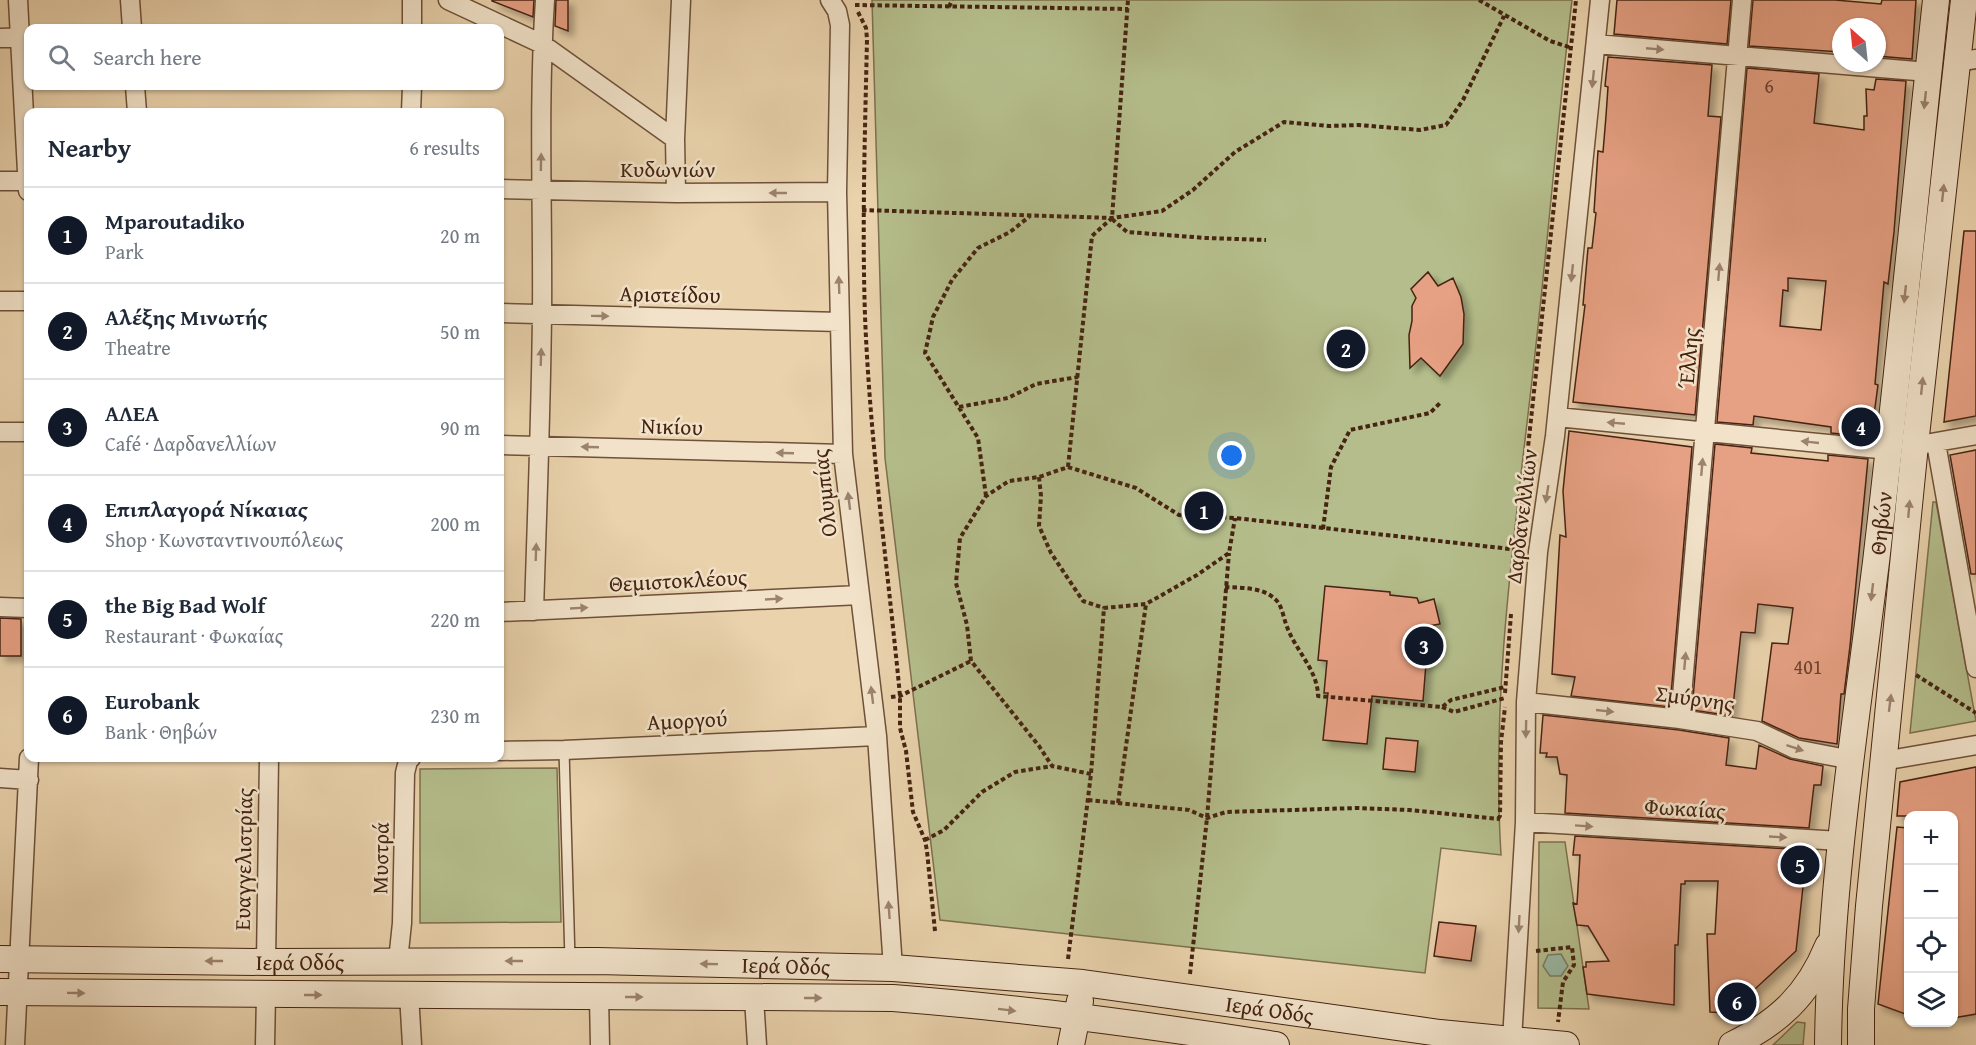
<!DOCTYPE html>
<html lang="en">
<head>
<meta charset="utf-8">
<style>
	body { margin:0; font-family:"Gentium Book Plus",serif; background:#f2f2f3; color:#1f2937 }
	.controls { position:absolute; right:18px; bottom:18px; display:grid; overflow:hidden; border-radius:12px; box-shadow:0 2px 4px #0004 }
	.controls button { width:54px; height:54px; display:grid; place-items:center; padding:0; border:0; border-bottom:2px solid #e0e1e3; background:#fff; color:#1f2937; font:30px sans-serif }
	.compass { position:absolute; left:1832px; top:18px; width:54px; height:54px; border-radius:50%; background:#fff; box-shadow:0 2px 4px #0004; rotate:333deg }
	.you { position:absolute; left:1232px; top:456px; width:21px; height:21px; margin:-15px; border:4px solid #fff; border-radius:50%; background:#1a73e8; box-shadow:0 0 0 9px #1a73e833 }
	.badge { display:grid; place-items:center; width:39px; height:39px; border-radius:50%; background:#111827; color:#fff; font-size:20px; font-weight:700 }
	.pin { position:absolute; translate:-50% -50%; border:3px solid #fff; box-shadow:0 2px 6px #0006 }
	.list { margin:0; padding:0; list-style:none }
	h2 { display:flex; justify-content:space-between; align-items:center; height:78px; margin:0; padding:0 24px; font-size:26px }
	h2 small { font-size:20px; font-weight:400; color:#747a83 }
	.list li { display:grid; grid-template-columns:39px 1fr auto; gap:18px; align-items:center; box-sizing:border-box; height:96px; padding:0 24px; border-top:2px solid #e0e1e3 }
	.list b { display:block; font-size:22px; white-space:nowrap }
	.list p { margin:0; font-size:20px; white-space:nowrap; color:#747a83 }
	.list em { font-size:20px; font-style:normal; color:#747a83 }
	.icon { flex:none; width:33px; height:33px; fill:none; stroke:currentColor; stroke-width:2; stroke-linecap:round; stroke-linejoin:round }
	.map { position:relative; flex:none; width:1976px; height:1045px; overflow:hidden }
	.search { position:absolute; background:#fff; box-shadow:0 2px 4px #0004; left:24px; top:24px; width:480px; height:66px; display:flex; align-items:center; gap:15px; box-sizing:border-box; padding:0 21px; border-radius:12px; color:#747a83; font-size:22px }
	.panel { position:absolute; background:#fff; box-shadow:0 2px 4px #0004; left:24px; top:108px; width:480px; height:654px; border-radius:12px }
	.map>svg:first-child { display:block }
</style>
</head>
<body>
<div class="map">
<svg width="1976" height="1045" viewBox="0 0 1976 1045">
	<defs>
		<filter id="shadow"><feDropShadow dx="5.5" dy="5.5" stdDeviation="3" flood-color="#0004"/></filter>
	</defs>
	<rect width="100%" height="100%" fill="#e9d2ac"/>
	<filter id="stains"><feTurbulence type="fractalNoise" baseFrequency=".00333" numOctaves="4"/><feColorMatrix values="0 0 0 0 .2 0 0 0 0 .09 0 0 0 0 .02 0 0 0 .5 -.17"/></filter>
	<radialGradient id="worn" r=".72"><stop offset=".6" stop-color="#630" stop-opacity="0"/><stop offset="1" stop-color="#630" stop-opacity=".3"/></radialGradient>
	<path fill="#b4bd8b" stroke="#7d704e" stroke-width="1.5" d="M872,0H1572C1557,126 1547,253 1532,380C1514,538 1491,696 1501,855L1441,848L1425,973L940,920L885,458Z
		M1933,502H1936L1976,721L1910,733Z
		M557,768L561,922L420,923V769Z
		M1539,842H1565L1589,1009L1538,1008Z
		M1797,1022L1805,1023L1803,1045H1773Z"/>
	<path fill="#99b8a4" stroke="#787d6a" stroke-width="1.5" d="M1561,954L1568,966L1561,976H1550L1543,966L1548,955Z"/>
	<path fill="#e6a083" stroke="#462412" stroke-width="1.5" fill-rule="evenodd" filter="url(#shadow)" d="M492,0H534L533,17L492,1Z
		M556,0H568V31L555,26Z
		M1617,0H1731L1727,44L1614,34Z
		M1753,0H1835L1881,4L1882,0H1916L1912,59L1877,56V27H1841V52L1749,46Z
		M1608,57L1712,65L1708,116L1721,117L1695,415L1573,402L1585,305H1583L1588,248H1592L1596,213L1594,212L1598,151L1603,152L1606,116L1608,87L1605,86Z
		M1747,68L1819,74L1814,123L1864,130V116H1867L1866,89L1874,90L1876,79L1906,81L1894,232L1888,284L1884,282L1875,384L1878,385L1871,437L1831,433V427L1754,416L1753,425L1717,422ZM1788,278L1826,281L1821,330L1780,326L1783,290L1788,291Z
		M1964,231H1976V416L1944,422Z
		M1428,272L1438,286L1453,278L1461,297L1464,314L1463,344L1440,376L1421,358L1410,368L1409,335L1412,321V306L1416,298L1411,289Z
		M1569,431L1692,447L1670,707L1571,696L1575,677L1552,674L1560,535L1566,537L1563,491Z
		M1715,444L1752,448L1751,453L1828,461V455L1868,459L1850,646L1844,694H1841L1837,744L1799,738L1762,721L1772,643L1788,644L1793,608L1758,604L1755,633L1741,632L1732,716L1692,710Z
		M1976,450V574H1971L1950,455Z
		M1325,586L1390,592V595L1417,598L1419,603L1434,599L1440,624L1429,626L1423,701L1372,696L1367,744L1323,740L1328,693H1324L1327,661L1318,660Z
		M0,618L21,619V656H0Z
		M1543,715L1679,730L1729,738L1726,765L1756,769L1759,745L1790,759L1823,766L1821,785H1814L1809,828L1565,813L1567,775L1560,774L1557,757H1546L1547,753H1540Z
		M1386,738L1418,741L1415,772L1383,769Z
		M1976,767V1014L1953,1018V816H1897L1900,782Z
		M1897,827L1908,828V1015L1878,1004Z
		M1575,836L1807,850L1796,951L1729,1013L1710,1012L1707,934H1715L1718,881H1685V884H1681L1678,945H1675L1674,1005L1587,994L1583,967H1586V962L1609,961L1588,926L1577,925L1573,903L1577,904L1580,855H1573Z
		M1439,922L1476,926L1471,961L1434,956Z"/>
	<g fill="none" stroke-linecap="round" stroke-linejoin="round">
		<g stroke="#6f5038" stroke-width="12">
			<path id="lane" d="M564,750L570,960"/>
		</g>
		<g stroke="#6f5038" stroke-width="21">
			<path id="street" d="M18,0L28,191
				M130,0L132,28
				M412,0V28
				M448,0L542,44L675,139
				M830,0L837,11L840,25L837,192L843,454L877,736L893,968
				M0,38L28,37
				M1596,44L1928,72
				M1957,62L1976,59
				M135,86L137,112
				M411,112L412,86
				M0,181H28
				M500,189L676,193L837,192
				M676,193L675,139L681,0
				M0,301H28
				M500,313L840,322
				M1557,417L1889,450
				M0,432H28
				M1936,443L1976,668
				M1925,444L1976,435
				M500,445L843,454
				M0,607L28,608
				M534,611C537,512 541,413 542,314C543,210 538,105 545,0
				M500,612L860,595
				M1526,702L1680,719L1757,731L1795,749L1852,760
				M1680,719L1742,0
				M500,751L564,750L877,736
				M1883,761L1976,745
				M0,778L29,780
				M1525,822L1841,841
				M398,961L402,923L405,773L408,761L411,758
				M266,962L269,758
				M409,994L412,1045
				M599,997L600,1045
				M754,998L757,1045
				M1512,1040L1525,822L1526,702L1538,552L1555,436L1600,0
				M15,1045L29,758
				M265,1045L266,995"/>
		</g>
		<g stroke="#462412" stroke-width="28">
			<g id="secondary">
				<path id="s1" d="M0,959L266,962L597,961L893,968L1083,983L1440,1033L1566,1045"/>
				<path d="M0,992L893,998C1021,1008 1149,1025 1276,1045"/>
				<path d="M1071,1045L1080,1001"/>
				<path d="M1732,1045C1779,1022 1808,995 1828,946"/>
				<path id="s2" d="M1828,1045C1830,883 1856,722 1876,562C1898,375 1916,187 1936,0"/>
				<path d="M1861,1045V1009L1869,906L1915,445L1964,0"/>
			</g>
		</g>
		<path stroke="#462412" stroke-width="4" stroke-dasharray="4.5 3" stroke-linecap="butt" d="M1479,0L1550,41L1572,48
			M855,5L1128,9
			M949,7L952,0
			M858,12L866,28L867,39C865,132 862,224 865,316C870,443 888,570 900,696V728L906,751L913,812L925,840L927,851L935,931
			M862,210L1112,218L1162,211L1193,190L1235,152L1284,122L1329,126L1358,125L1420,130L1446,125L1463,100L1504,16
			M1112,219L1127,232L1206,238L1266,240
			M959,407L1008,398L1036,384L1078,377
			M1068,467L1092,236L1112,218L1128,0
			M1039,477L1041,496L1039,526L1051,553L1083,601L1104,608
			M986,496L978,438L925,353L933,317L952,280L978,248L1010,232L1030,216
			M1323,529L1331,467L1350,430L1430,413L1440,403
			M1517,550L1576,0
			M1225,587C1242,588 1262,587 1275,599C1282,605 1283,616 1286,624C1294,649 1318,670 1318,696L1442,707L1451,700L1505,687
			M1916,675L1976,713
			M1505,693L1511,614
			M891,697L900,696L971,661
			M1442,707L1454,712L1505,698
			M1091,774L1052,766L1039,746L971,661L967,625L956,583L960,538L986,496L1009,481L1039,477L1068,467L1136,488L1179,515L1235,518L1519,550
			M1088,800L1189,810L1207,818L1226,812L1357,808L1409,810L1500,819
			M1118,803L1146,604
			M1498,819L1500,816L1501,742L1505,707
			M925,840L944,830L982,792L1015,772L1052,766
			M1536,951L1572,947L1574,965L1563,982L1558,1022
			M1068,959L1091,774L1104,608L1146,604L1197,575L1229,553L1235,518
			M1190,974L1207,818L1229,553"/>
		<use href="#lane" stroke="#f1e2c9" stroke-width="9"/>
		<use href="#street" stroke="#f1e2c9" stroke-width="18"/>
		<use href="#secondary" stroke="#f1e2c9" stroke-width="26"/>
	</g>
	<defs><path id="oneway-solid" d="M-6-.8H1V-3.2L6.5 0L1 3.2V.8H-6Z" transform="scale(1.5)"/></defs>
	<g fill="#9c836e">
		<use href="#oneway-solid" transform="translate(1655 49) rotate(5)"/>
		<use href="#oneway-solid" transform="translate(1593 79) rotate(96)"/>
		<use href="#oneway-solid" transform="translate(1925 100) rotate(96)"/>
		<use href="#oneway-solid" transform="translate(541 162) rotate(-89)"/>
		<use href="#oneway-solid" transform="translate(778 193) rotate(180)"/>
		<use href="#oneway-solid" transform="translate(1943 193) rotate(-84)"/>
		<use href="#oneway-solid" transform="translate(1719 272) rotate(-85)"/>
		<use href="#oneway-solid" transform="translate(1572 273) rotate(96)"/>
		<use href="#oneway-solid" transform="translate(839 285) rotate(-92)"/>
		<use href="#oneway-solid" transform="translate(1905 294) rotate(96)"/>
		<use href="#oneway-solid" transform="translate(600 316) rotate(1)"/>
		<use href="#oneway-solid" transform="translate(541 357) rotate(-88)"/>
		<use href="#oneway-solid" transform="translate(1922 386) rotate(-84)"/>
		<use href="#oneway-solid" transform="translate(1616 423) rotate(-175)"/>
		<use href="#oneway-solid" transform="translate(1810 442) rotate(-174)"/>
		<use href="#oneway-solid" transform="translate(590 447) rotate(-178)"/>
		<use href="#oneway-solid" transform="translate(785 453) rotate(-178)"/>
		<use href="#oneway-solid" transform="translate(1702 467) rotate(-85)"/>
		<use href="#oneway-solid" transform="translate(1547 494) rotate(99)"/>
		<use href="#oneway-solid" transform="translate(849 501) rotate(-97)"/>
		<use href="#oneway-solid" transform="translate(1909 509) rotate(-85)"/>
		<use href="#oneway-solid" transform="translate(536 552) rotate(-88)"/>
		<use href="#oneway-solid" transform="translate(1872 592) rotate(97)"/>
		<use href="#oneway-solid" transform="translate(774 599) rotate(-3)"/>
		<use href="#oneway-solid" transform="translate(579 608) rotate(-3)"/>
		<use href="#oneway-solid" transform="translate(1685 661) rotate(-85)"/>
		<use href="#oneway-solid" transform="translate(872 695) rotate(-97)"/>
		<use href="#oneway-solid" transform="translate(1890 703) rotate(-83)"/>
		<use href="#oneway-solid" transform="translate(1605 711) rotate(6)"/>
		<use href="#oneway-solid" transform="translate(1526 729) rotate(91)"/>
		<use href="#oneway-solid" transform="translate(1795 748) rotate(18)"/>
		<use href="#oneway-solid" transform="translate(1584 826) rotate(4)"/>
		<use href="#oneway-solid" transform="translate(1778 837) rotate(3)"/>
		<use href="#oneway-solid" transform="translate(889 910) rotate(-94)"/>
		<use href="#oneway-solid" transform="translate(1519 924) rotate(93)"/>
		<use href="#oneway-solid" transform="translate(214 961) rotate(-180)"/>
		<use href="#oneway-solid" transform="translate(514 961) rotate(-180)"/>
		<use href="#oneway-solid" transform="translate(709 964) rotate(-179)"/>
		<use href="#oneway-solid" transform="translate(76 993) rotate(1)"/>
		<use href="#oneway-solid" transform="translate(313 995)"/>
		<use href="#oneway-solid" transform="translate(634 997)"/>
		<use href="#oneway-solid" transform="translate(813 998)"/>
		<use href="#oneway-solid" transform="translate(1007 1010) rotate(7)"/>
	</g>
	<g text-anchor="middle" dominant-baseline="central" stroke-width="5" stroke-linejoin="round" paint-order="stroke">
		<g font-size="20" fill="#6e432e">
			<text x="1769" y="85">6</text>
			<text x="1808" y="666">401</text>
		</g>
		<g font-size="22" fill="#462412" stroke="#f1e2c9">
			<text x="668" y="169">Κυδωνιών</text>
			<text transform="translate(670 294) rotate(1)">Αριστείδου</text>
			<text transform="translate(1688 358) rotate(-85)">Έλλης</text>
			<text transform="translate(672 426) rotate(2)">Νικίου</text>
			<text transform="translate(824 493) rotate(-96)">Ολυμπίας</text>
			<text transform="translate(1521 516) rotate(-83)">Δαρδανελλίων</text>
			<text stroke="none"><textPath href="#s2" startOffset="525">Θηβών</textPath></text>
			<text transform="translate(678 580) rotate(-3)">Θεμιστοκλέους</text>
			<text transform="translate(1695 698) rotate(8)">Σμύρνης</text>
			<text transform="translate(687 720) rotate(-3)">Αμοργού</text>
			<text transform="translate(1685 808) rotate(4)">Φωκαίας</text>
			<text transform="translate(380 858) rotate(-89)">Μυστρά</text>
			<text transform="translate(243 859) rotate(-89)">Ευαγγελιστρίας</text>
			<text stroke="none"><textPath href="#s1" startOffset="300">Ιερά Οδός</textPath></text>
			<text stroke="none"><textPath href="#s1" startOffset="786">Ιερά Οδός</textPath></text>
			<text stroke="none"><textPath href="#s1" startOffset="1272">Ιερά Οδός</textPath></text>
		</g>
	</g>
	<rect width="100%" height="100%" filter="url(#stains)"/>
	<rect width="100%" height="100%" fill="url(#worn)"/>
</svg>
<div class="controls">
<button>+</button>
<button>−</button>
<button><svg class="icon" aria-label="locate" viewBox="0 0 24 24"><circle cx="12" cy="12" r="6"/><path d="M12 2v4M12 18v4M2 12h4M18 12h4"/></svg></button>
<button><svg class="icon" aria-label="layers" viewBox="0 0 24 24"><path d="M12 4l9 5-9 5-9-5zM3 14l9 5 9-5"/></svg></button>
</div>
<svg class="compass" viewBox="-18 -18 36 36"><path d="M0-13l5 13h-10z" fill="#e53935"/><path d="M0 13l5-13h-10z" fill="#747a83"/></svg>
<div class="you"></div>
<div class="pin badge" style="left:1204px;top:511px">1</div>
<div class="pin badge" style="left:1346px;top:349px">2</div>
<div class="pin badge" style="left:1424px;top:646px">3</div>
<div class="pin badge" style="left:1861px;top:427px">4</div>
<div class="pin badge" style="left:1800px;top:865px">5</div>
<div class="pin badge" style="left:1737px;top:1002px">6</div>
<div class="search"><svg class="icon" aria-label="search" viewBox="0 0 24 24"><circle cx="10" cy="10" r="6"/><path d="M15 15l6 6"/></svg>Search here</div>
<section class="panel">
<h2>Nearby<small>6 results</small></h2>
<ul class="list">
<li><span class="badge">1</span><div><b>Mparoutadiko</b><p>Park</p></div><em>20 m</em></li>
<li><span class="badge">2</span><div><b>Αλέξης Μινωτής</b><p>Theatre</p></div><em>50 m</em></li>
<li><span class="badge">3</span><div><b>ΑΛΕΑ</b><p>Café · Δαρδανελλίων</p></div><em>90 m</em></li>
<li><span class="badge">4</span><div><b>Επιπλαγορά Νίκαιας</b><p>Shop · Κωνσταντινουπόλεως</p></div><em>200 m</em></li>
<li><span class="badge">5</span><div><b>the Big Bad Wolf</b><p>Restaurant · Φωκαίας</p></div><em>220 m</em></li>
<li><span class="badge">6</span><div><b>Eurobank</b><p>Bank · Θηβών</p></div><em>230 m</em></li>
</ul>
</section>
</div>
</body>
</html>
